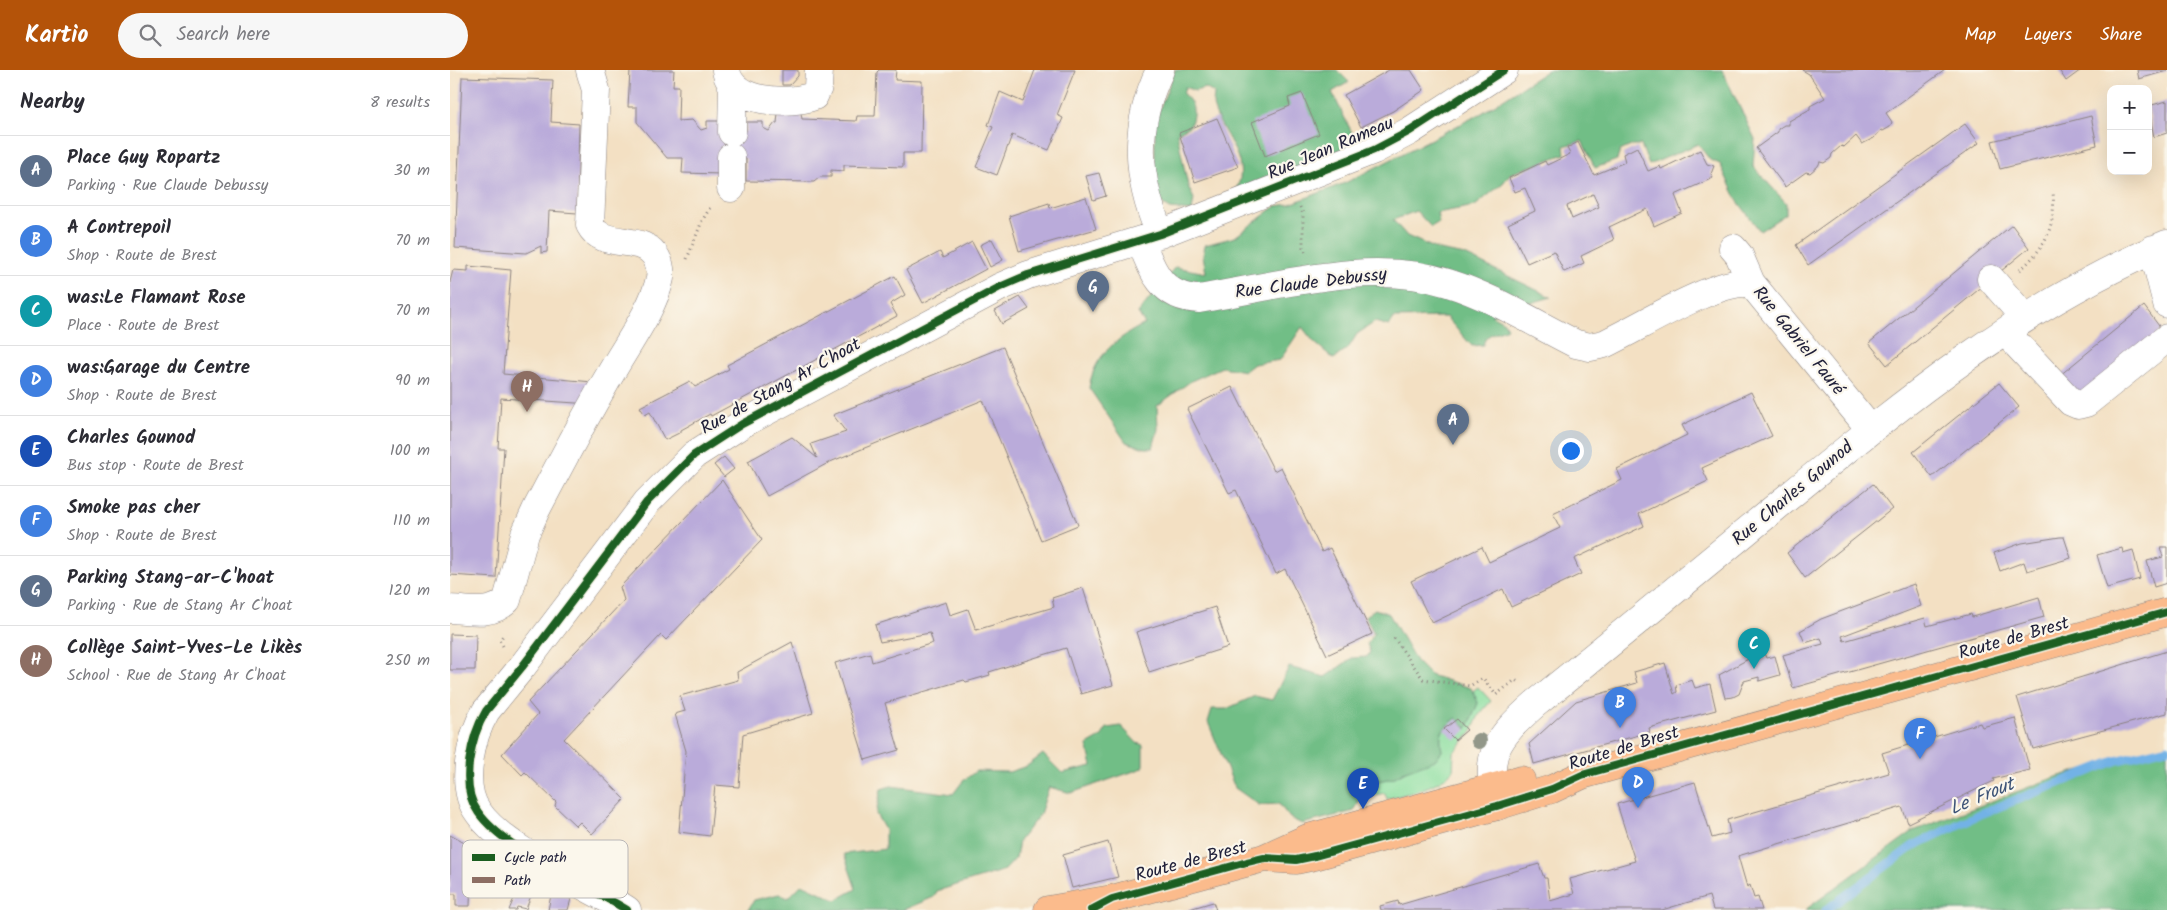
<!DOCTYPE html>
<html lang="en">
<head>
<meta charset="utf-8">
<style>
	body { margin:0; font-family:Kalam,sans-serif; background:#f7f7f7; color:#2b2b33 }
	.controls { position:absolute; right:15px; top:15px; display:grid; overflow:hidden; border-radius:10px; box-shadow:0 5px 20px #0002 }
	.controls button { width:45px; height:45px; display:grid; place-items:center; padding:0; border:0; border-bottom:1px solid #e1e1e2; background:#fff; color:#2b2b33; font:25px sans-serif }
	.you { position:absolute; left:1120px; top:380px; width:18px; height:18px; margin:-12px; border:4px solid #fff; border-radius:50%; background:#1a73e8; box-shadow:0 0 0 8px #1a73e833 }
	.badge { display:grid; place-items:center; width:32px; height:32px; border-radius:50%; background:#b45309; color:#fff; font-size:16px; font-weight:700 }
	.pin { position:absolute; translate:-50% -41px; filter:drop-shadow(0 1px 2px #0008) }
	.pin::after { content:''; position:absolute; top:26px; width:18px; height:15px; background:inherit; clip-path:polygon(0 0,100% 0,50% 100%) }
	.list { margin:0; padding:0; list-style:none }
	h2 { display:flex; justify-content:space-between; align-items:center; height:65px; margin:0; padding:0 20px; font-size:21px }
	h2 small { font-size:16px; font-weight:400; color:#7c7c81 }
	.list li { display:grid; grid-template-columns:32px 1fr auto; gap:15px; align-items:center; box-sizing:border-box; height:70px; padding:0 20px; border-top:1px solid #e1e1e2 }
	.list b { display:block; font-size:19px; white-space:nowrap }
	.list p { margin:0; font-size:16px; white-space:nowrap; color:#7c7c81 }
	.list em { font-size:16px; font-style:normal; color:#7c7c81 }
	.icon { flex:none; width:28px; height:28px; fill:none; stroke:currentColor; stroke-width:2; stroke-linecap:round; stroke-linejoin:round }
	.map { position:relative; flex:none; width:1717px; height:840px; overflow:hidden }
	header { display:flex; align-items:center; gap:30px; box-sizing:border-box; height:70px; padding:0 25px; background:#b45309; color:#fff }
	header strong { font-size:24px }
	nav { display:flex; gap:28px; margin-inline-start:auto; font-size:18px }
	.search { width:350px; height:45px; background:#f7f7f7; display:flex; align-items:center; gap:12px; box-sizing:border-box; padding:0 18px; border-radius:28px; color:#7c7c81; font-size:19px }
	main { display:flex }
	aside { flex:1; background:#fff }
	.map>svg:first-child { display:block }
</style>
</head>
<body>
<header>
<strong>Kartio</strong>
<div class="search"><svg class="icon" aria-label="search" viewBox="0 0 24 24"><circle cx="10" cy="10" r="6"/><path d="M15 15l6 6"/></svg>Search here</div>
<nav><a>Map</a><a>Layers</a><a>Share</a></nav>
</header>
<main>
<aside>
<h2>Nearby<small>8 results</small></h2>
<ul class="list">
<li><span class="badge" style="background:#5c6f8a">A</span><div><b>Place Guy Ropartz</b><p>Parking · Rue Claude Debussy</p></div><em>30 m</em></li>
<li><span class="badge" style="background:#3f7fe0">B</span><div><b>A Contrepoil</b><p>Shop · Route de Brest</p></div><em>70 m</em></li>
<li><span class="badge" style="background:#0f9aa8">C</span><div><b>was:Le Flamant Rose</b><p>Place · Route de Brest</p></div><em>70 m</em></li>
<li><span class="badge" style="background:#3f7fe0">D</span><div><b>was:Garage du Centre</b><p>Shop · Route de Brest</p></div><em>90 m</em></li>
<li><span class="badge" style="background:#1a4fb4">E</span><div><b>Charles Gounod</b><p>Bus stop · Route de Brest</p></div><em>100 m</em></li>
<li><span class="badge" style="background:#3f7fe0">F</span><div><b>Smoke pas cher</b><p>Shop · Route de Brest</p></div><em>110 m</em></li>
<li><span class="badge" style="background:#5c6f8a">G</span><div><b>Parking Stang-ar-C'hoat</b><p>Parking · Rue de Stang Ar C'hoat</p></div><em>120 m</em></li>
<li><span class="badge" style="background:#8d6e63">H</span><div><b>Collège Saint-Yves-Le Likès</b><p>School · Rue de Stang Ar C'hoat</p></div><em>250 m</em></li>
</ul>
</aside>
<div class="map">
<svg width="1717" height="840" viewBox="0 0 1717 840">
	<rect width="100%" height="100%" fill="#fbf7ec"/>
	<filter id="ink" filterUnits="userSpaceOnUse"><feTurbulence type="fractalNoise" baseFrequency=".02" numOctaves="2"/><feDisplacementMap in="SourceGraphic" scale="10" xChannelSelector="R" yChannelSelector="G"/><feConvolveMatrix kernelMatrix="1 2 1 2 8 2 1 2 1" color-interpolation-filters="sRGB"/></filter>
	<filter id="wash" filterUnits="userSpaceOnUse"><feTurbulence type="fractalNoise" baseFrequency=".0096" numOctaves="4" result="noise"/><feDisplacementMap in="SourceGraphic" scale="20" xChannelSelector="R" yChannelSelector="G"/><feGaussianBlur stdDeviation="1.12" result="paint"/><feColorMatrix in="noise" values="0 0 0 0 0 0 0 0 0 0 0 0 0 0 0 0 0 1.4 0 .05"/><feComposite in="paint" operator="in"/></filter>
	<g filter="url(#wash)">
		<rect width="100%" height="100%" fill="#f3e0c3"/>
		<path fill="#8cdfa0" stroke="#57806e" d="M1028,617L1041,631L1029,645L1021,663L1004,682L1003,701C986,718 959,723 937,729L935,723L916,727L912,714L943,708L992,681C989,661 991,661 1006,648L1017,659L1028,633L1023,621Z"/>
		<path fill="#71be86" stroke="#4a7060" d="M725,0H887L899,12L882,22L907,73L782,125C806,96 773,67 764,39C762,34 764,28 764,23L755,18L745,21L735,17L733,24C745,33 745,43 740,56L727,63L738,116L744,129L742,141L720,139L705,128V51Z
			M1098,0H1272L1305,69L1303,96L1336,133V144L1310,161L1287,130L1270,94L1260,90L1248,74L1199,95L1191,75H1183L1170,81L1167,90L1145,98L1132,71L1114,76L1115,84L1060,104L1053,113L1025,136L987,143L989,152L981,157L966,141L943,150L957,166L989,180L1015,185L1101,227L1041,245L1054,252L1057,258C1048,263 1036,262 1033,275L1022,276L996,247L944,248L939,256L925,252L907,264L899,277L884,289L864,272L852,257L830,290L804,294L795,301L772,297L741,311L707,336L708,359L703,378H695L676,372L639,318C644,285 667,268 695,254L688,243L725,197L756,203L753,185L755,175L785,167L826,136L840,134L895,113L1032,43Z
			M925,539L939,544L966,591L980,605L1021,618L1028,633L1017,659L1006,648C992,660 988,661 992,681L985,690L953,702L943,708L912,714L905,724L910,730L904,741L852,754L840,748L829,734L809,735L785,718L758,652L762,639H776L805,626L822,630L839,597L875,607L902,588L917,587L920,582L917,574L924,563L915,546Z
			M671,656L687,673L693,675V698L621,723L599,717L590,744L569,771L566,788L555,800L487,821L484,827L453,840H298L304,830L329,824L338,828L352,814L386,830L406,819L394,784L435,779V760L426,744L431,719L441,716L503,724L513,711L526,701L559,702L577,696L593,684L612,703L642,696L637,675L651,667L657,658Z
			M1717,675V840H1355L1463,761L1603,708Z"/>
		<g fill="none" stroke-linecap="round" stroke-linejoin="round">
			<path stroke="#72b2e6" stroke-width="9" d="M1376,840L1463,776L1528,745L1665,691L1717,678"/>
		</g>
		<g id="blocks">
			<path fill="#baabda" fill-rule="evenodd" d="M180,0H224L223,16H229L228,51L242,50L251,60L257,58V51H273L290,62L296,61V52H313V58L319,61L325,53H327L328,43H351L352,49L406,51L407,46H425L427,2L429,0H446L445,10L472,11L471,83H453V97L394,95V101L381,100V107H370L364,112L296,111V89L289,88L272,104L232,103L233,88H217L187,52V37H178Z
				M332,0H348V6L340,15H332Z
				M585,0H625L607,45L613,48L599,80L562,65L547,105L526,97L543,57L538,55L550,22L573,32Z
				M939,0H961L974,20L943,41L911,57L894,25Z
				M1352,0H1495L1436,43L1442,52L1440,57L1433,61L1431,60L1424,68L1412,74L1406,66L1394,77L1391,76L1382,84L1381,88L1374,93L1370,92L1368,96L1360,103L1356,102L1335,117L1306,78L1328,62V59L1334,55H1339V51L1360,39V36L1375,28L1359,4Z
				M1609,0H1631L1616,11Z
				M1687,0H1717V1L1689,9Z
				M12,7L103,10L101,52L129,54L127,143L99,141L97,182L91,183V176L76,183L5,178Z
				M852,23L869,64L815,86L802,52L840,36L838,28Z
				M1717,31V63L1704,67L1698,36Z
				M1641,46L1647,75L1550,99L1542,71Z
				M767,48L788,97L745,112L729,63Z
				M1515,54L1529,73L1358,195L1346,175Z
				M1128,72L1144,105L1175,92L1173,84L1187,77L1198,101L1210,96L1211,99L1250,80L1257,94L1264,96L1261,104L1263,108L1225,125L1232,143L1204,156L1197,139L1159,157L1164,170L1131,186L1134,193L1114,202L1104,181L1077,193L1058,154L1085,141L1075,118L1065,122L1059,108L1095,91L1097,95L1120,84L1117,78ZM1143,124L1149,137L1122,149L1117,136Z
				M649,103L656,126L643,130L636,106Z
				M636,127L646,159L569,181L559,146L599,133L600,138Z
				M1562,155L1579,178L1437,295L1419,273Z
				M542,169L553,190L540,197L530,175Z
				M522,172L536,199L473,233L456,200L490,182L493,188Z
				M18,196L61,200L53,304L143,312L141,334L51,328L48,378H54L46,508L0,505V212L3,200L18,201Z
				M445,206L455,225L440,234L447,246L261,346L260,344L231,360V362L215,370L200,342L195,345L190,337L240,311L245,317L279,299L277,295Z
				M570,227L579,239L552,254L545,241Z
				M1694,236L1712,260L1628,329L1609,306Z
				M553,277L628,455L591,470L533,330L380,392L317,426L298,391L342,367L367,388L361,374L396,362L383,345Z
				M1549,313L1569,337L1482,407L1463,382Z
				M782,317L824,401L831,397L872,482L880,478L922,564L877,585L835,499L826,504L786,420L779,423L737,339Z
				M1301,322L1322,366L1252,398L1258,411L1189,444L1194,456L1124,489L1131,504L1061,537L1053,519L982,553L961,511L1032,477L1039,492L1110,458L1103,444L1172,410L1167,399L1237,365L1232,355Z
				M274,387L284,399L274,407L264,395Z
				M272,410L312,470L216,570L211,565L114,669L175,729L142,764L130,752L126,756L105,736L106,732L75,702L72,705L52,684L88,644L78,632L174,530L170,517Z
				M1423,414L1442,439L1355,508L1337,483Z
				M1610,467H1614L1621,488L1577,501L1574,492L1550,501L1544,483L1572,473Z
				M1710,477H1717V513L1704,517L1697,491L1713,487Z
				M1672,478L1673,483L1683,480L1690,509L1657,518L1647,485Z
				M1464,514L1471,536L1392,566L1394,571L1475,548L1477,556L1521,544L1522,547L1589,527L1594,547L1343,618L1333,585L1373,574L1371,568L1355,573L1350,561L1371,549Z
				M633,518L663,615L631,624L616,578L539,602L540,605L516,612L514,610L435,633L449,680L415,690L385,593L420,583L422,592L483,573L480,563L430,572L425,555L496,532L500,545L518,539L526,560L604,537L602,528Z
				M765,537L778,577L699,602L686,562Z
				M0,564L26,565L25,600H0Z
				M342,572L363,643L293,664L289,717L265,715L260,766L229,762L236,681L225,644L235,641L230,626L288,610L287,602Z
				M1313,581L1316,588L1325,586L1330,605L1309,611V607L1294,611L1289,624L1283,627L1275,628L1269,605Z
				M1717,581V643L1583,679L1567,627Z
				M1215,593L1224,624L1227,622L1226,615L1242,610L1245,618L1260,614L1266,640L1199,658L1200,662L1084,694L1079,674L1126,631L1187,613L1184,602Z
				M1565,648L1580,700L1543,709L1544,711L1458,753L1452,737L1288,786L1297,817L1300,815L1304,828L1308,827L1312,840H1263L1259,826L1212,840H931L930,836L948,831L949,835L1089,794L1094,808H1097L1100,831L1124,824L1120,809L1185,791L1167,734L1245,712L1262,768L1280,763L1277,750L1439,703L1432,683L1530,653L1532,657Z
				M1007,649L1017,660L1005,670L994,659Z
				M0,765L58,797L51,812L21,806L20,836H6V824H0Z
				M658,772L668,807L622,818L613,785Z
				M74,805L86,812L76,839L67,837L66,840H59Z
				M102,820L121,829L118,840H98Z
				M763,832L766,840H736Z"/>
		</g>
	</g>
	<g filter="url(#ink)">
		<use href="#blocks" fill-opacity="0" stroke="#8a817f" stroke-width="1"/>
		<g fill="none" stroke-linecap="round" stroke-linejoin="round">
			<g stroke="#8a817f" stroke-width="29">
				<path id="minor" d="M276,0C281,34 339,35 364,26L368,17L369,0
					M282,62L283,17
					M281,118V87
					M710,164C686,107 683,57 710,0
					M691,170C701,201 713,228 749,229C827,216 921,188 998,213C1043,227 1084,253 1126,274L1140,277L1154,274C1189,258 1265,209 1301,213
					M1283,178L1289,185L1301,213L1421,360
					M1703,179L1717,234
					M1541,209L1575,248
					M1560,267L1621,332L1628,335L1636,333L1717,268
					M0,539C20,540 42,546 57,530L75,464L86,440C111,392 137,343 165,296C179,272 205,235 210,208C211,203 210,194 207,189C195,162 153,181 140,155L146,20L140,0
					M1047,736C1033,684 1047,668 1085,634C1166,569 1246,503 1326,437C1448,337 1570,235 1717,174
					M177,840C137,815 54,780 28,742C9,716 21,666 36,641L72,597L197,432L244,385L292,354L550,217L578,205L710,164L924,80L960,61L1054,0"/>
			</g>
			<g stroke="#8a817f" stroke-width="29">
				<path id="major" d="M814,788L846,790L865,786L1047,736L1102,719L1132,705L1717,542
					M598,840L662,829L814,788L858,768L1071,710"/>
			</g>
			<path stroke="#8a817f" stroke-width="3" stroke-dasharray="1 4" stroke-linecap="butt" d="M850,137L853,144V177L856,182
				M237,189L252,151L261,136
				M1570,200C1595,178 1606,157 1603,122
				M944,568L973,609L1020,616L1033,608L1046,625L1065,610L1068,612
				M53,576L50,570L54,564"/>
			<use href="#minor" stroke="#fff" stroke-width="28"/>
			<use href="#major" stroke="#fbbb8c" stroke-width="28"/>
			<path stroke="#8d6e63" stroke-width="6" stroke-dasharray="12 6" stroke-linecap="butt" d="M116,776L129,783"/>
			<g stroke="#fbf7ec" stroke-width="11">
				<path id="cycleway" d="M177,840C137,815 54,780 28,742C9,716 21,666 36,641L72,597L197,432L244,385L292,354L550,217L578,205L710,164L924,80L960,61L1054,0
					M641,840L662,829L797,792L814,788L846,790L865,786L1047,736L1102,719L1132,705L1717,542"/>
			</g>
			<use href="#cycleway" stroke="#1b5e20" stroke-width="8"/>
		</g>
		<circle fill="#929789" cx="1029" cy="671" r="8"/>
	</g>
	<g text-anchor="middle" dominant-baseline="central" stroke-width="4.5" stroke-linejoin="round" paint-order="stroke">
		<g font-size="18" fill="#22223b" stroke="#fbf7ec">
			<text transform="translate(881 79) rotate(-23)">Rue Jean Rameau</text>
			<text transform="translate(861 214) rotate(-7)">Rue Claude Debussy</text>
			<text transform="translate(1348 271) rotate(51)">Rue Gabriel Fauré</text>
			<text transform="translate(331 317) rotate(-29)">Rue de Stang Ar C'hoat</text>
			<text transform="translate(1343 424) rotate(-40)">Rue Charles Gounod</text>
			<text transform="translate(1564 569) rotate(-16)">Route de Brest</text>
			<text transform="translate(1174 679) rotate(-17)">Route de Brest</text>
			<text transform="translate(741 792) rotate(-15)">Route de Brest</text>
		</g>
		<g font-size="19" font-style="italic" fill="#3e5477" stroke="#fbf7ec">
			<text transform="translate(1532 727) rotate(-23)">Le Frout</text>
		</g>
	</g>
	<rect x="12" y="770" width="166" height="58" rx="8" fill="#fbf7ec" stroke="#bab7b7" stroke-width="1"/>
	<rect x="22" y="784" width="23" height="7" fill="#1b5e20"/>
	<rect x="22" y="807" width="23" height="6" fill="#8d6e63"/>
	<g font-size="14" fill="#22223b">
		<text x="54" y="792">Cycle path</text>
		<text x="54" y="815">Path</text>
	</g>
</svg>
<div class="controls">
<button>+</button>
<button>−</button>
</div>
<div class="you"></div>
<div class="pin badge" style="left:1003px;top:375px;background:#5c6f8a">A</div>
<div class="pin badge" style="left:1170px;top:658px;background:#3f7fe0">B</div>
<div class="pin badge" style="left:1304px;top:599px;background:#0f9aa8">C</div>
<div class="pin badge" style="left:1188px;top:738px;background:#3f7fe0">D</div>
<div class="pin badge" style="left:913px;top:739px;background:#1a4fb4">E</div>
<div class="pin badge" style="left:1470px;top:689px;background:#3f7fe0">F</div>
<div class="pin badge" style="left:643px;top:242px;background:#5c6f8a">G</div>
<div class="pin badge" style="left:77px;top:342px;background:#8d6e63">H</div>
</div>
</main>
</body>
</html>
